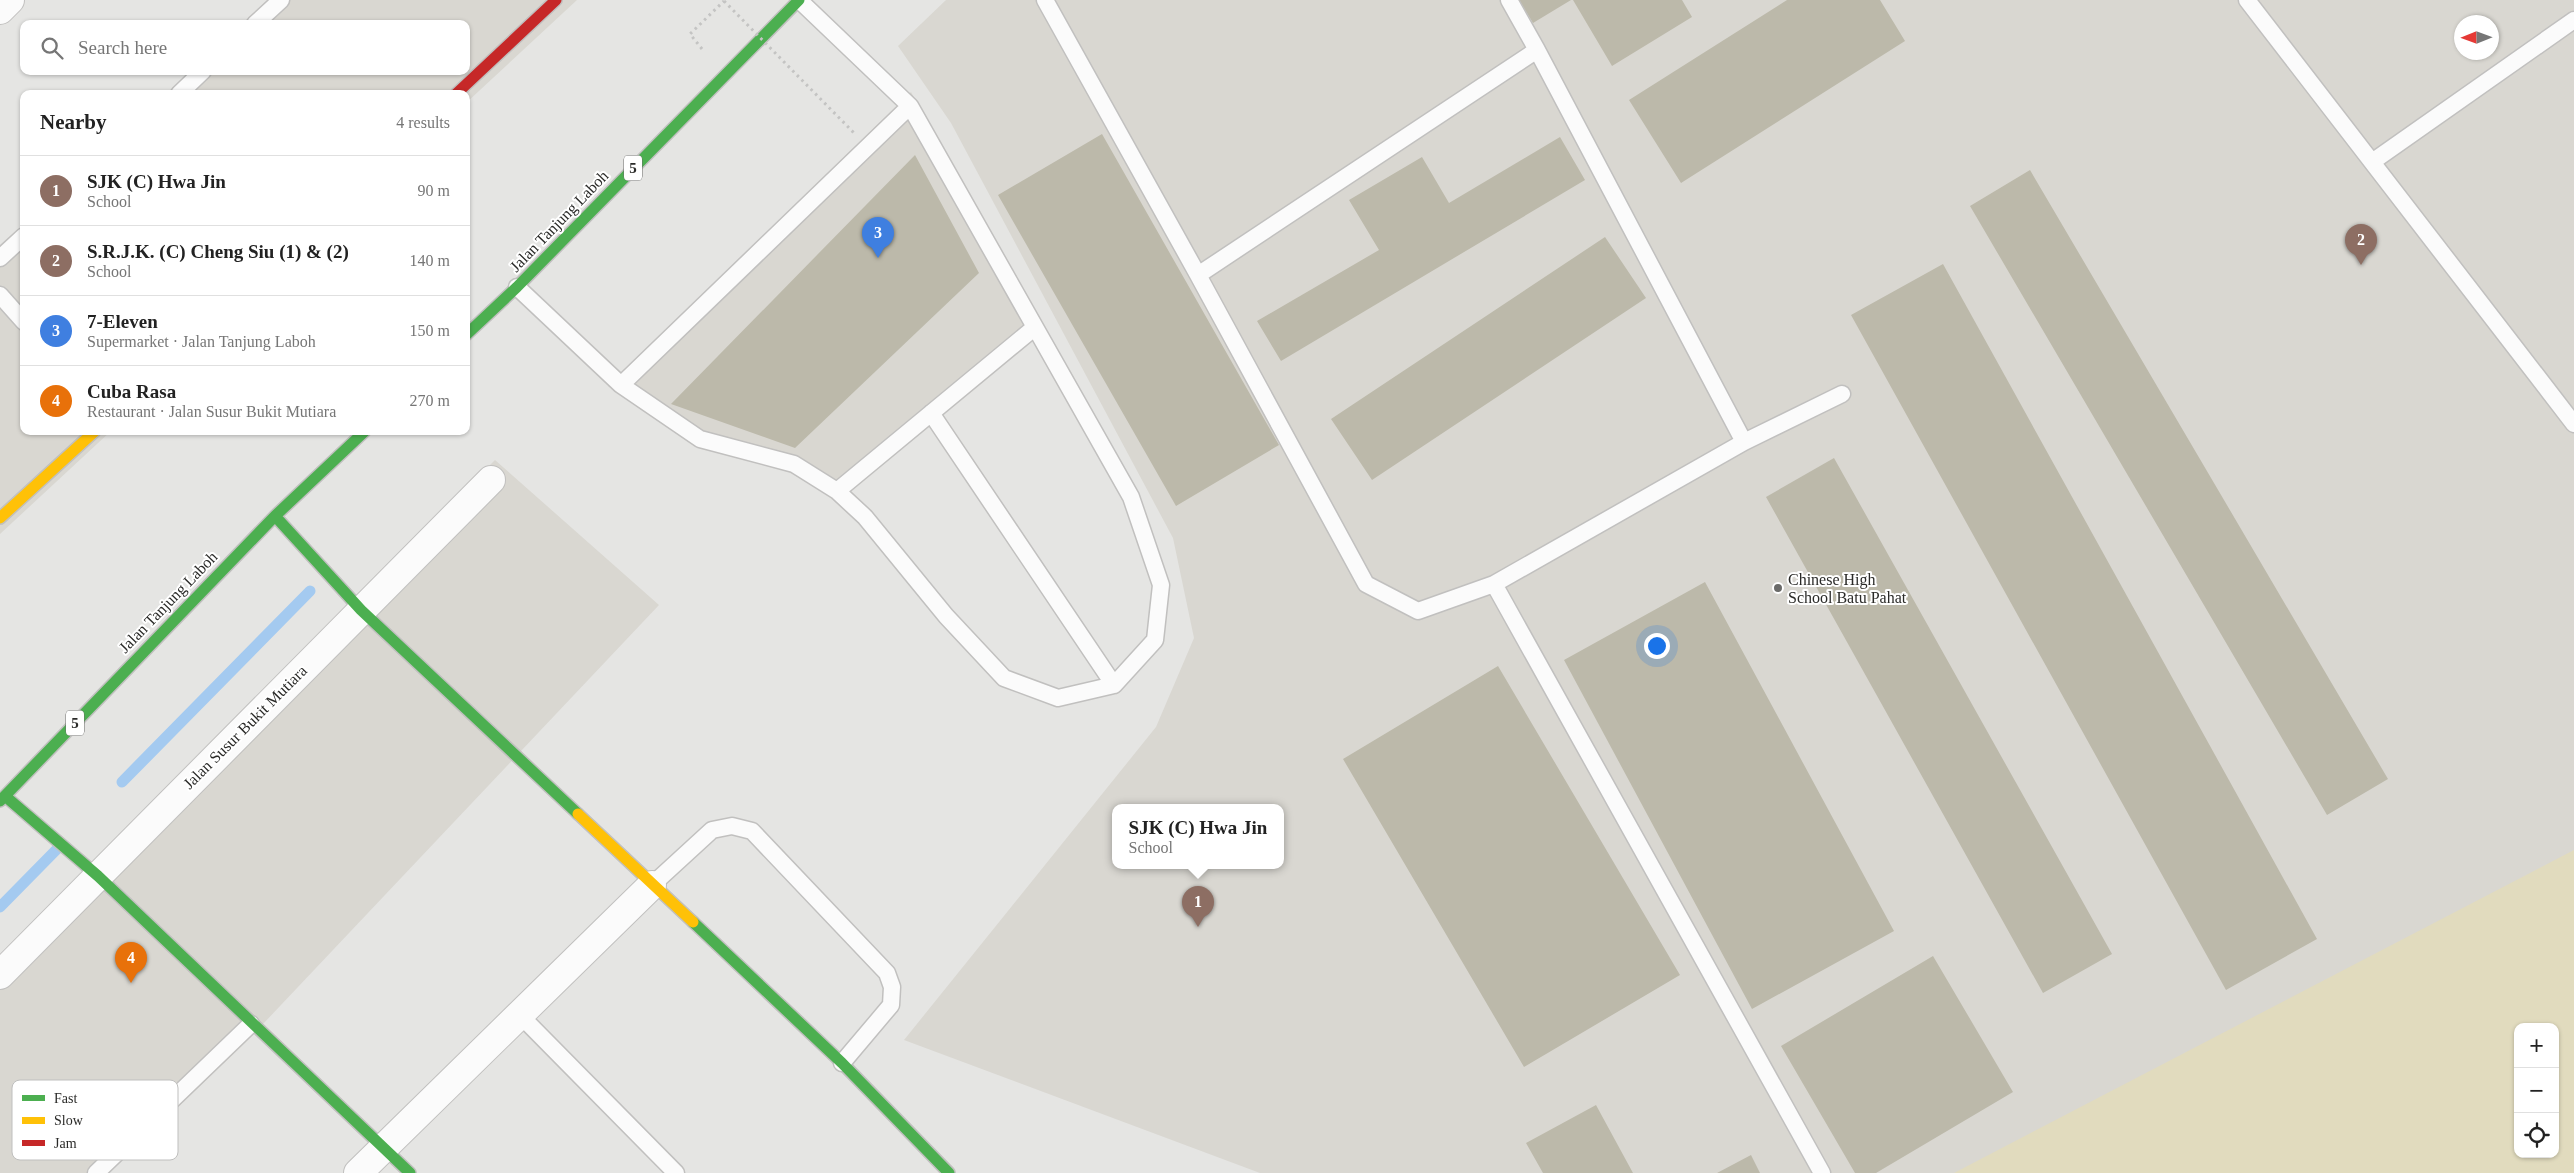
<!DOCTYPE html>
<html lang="en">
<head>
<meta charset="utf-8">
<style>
	body { margin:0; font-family:Georgia,serif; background:#f6f6f6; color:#222 }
	.controls { position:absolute; right:15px; bottom:15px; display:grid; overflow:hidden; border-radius:10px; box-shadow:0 1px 4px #0004 }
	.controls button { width:45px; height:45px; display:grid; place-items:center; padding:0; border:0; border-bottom:1px solid #e0e0e0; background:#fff; color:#222; font:25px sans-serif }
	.compass { position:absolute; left:2454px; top:15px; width:45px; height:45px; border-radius:50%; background:#fff; box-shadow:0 1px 4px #0004; rotate:269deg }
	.you { position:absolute; left:1656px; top:645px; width:18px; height:18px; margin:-12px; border:4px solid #fff; border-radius:50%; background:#1a73e8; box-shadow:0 0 0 8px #1a73e833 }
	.badge { display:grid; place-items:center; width:32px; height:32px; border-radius:50%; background:#6b6b69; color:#fff; font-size:16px; font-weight:700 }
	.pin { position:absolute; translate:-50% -41px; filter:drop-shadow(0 1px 2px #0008) }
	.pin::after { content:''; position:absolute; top:26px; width:18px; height:15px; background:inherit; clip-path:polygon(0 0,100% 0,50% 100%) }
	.popup { position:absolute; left:1112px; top:804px; width:172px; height:65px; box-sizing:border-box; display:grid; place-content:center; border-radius:10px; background:#fff; filter:drop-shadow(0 1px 4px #0005); font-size:16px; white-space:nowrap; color:#767676 }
	.popup b { font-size:19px; color:#222 }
	.popup::after { content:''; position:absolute; left:50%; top:100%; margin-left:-10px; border:10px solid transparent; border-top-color:#fff }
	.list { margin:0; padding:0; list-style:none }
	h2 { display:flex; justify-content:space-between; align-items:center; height:65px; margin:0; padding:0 20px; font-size:21px }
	h2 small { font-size:16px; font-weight:400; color:#767676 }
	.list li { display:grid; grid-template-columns:32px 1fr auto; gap:15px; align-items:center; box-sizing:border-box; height:70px; padding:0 20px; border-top:1px solid #e0e0e0 }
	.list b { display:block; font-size:19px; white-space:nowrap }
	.list p { margin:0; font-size:16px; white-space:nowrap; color:#767676 }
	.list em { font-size:16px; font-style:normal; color:#767676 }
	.icon { flex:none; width:28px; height:28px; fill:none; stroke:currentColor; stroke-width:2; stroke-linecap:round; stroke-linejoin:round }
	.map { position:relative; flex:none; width:2574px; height:1173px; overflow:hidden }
	.search { position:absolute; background:#fff; box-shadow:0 1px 4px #0004; left:20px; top:20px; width:450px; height:55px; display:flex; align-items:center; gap:12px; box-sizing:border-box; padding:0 18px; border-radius:10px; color:#767676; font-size:19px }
	.panel { position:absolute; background:#fff; box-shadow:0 1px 4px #0004; left:20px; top:90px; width:450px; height:345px; border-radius:10px }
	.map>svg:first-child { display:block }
</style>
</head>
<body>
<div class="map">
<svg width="2574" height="1173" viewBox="0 0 2574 1173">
	<rect width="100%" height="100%" fill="#e5e5e3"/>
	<path fill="#d9d7d1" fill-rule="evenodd" d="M268,0H577L466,103V94H166L190,71H466V24H242Z
		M946,0H2574V1173H1260L904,1040L1156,727L1194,638L1173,538L951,123L898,46ZM2462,22H2492V52H2462ZM1116,808H1280V866H1116ZM2518,1027H2555V1154H2518Z
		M911,92L1037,314L824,492L787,471L696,447L608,386Z
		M24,224V431H111L0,534V246Z
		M495,460L659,605L246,1042L109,1173H0V955Z"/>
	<path fill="#e1dbbe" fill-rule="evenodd" d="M2574,850V1173H1954ZM2518,1027H2555V1154H2518Z"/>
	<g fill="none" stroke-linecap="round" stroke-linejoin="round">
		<path stroke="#a4caf0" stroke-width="11" d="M122,782L310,591
			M0,907L60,846"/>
	</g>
	<path fill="#bcb9aa" d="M1519,0H1571L1533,23Z
		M1573,0H1682L1692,17L1612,66Z
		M1787,0H1880L1905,41L1681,183L1629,100Z
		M1102,134L1279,445L1176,506L998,195Z
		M1560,137L1585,180L1281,361L1257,321L1379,250L1349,200L1422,157L1449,203Z
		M915,155L979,273L795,448L671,404Z
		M2030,170L2388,779L2327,815L1970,206Z
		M1605,237L1646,298L1372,480L1331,419Z
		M1943,264L2317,939L2226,990L1851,315Z
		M1834,458L2112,954L2043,993L1766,497Z
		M1705,582L1894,931L1752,1009L1564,660Z
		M1498,666L1680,975L1524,1067L1343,759Z
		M1933,956L2013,1092L1876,1173H1855L1781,1046Z
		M1596,1105L1633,1173H1543L1526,1143Z
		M1751,1155L1760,1173H1717Z"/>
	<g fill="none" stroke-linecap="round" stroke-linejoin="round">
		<g stroke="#c1c0bf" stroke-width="19">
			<path id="lane" d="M1045,0L1198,275L1366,584L1418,611L1494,584L1744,442L1842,394
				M1509,0L1537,50
				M2247,0L2574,424
				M255,24L281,0
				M179,94L203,71
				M2372,162L2574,20
				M0,258L24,236
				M1198,275L1537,50L1744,442
				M517,287L621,385L910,106L799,0
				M0,295L24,322
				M621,385L700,439L794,464L837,491L865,517L946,616L1004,678L1058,698L1114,685L1155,640L1161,585L1131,497L910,106
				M931,413L1114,685
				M837,491L1034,328
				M1494,584L1822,1173
				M652,885L712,830L732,826L752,831L887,973L892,987L891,1005L842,1063
				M519,1014L676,1173
				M96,1173L251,1024"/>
		</g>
		<g stroke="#c1c0bf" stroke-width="30">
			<path id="street" d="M0,10L10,0
				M0,975L491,480
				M358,1173L652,885"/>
		</g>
		<g stroke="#c1c0bf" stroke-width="14">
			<path id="fast" d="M466,335L517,287L799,0
				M275,516L361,610L578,814
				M5,796L98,876L410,1173
				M0,801L275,516L365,431
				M693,922L842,1063L949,1173"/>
		</g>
		<g stroke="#c1c0bf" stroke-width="14">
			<path id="slow" d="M0,518L95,431
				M578,814L693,922"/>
		</g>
		<g stroke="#c1c0bf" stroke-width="14">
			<path id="jam" d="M456,94L556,0"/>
		</g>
		<path stroke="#c4c4c3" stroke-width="3" stroke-dasharray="2.5 4" stroke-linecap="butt" d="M702,49L690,34L724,1"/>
		<use href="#lane" stroke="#fbfbfb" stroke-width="16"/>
		<use href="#street" stroke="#fbfbfb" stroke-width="28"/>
		<use href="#fast" stroke="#4caf50" stroke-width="11"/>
		<use href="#slow" stroke="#ffc107" stroke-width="11"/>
		<use href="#jam" stroke="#c62828" stroke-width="11"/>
		<path stroke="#c4c4c3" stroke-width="3" stroke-dasharray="2.5 4" stroke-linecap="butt" d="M724,1L856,135"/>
	</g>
	<circle fill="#6b6b69" stroke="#fff" stroke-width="2" cx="1778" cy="588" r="5"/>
	<g text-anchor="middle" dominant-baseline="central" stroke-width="4" stroke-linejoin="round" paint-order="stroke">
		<g fill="#fff" stroke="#6a6a68" stroke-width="1">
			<rect x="624" y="155.5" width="18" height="25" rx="4"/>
			<rect x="66" y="710.5" width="18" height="25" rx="4"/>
		</g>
		<g font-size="15" font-weight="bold" fill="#2a2a28">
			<text x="633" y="168">5</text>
			<text x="75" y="723">5</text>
		</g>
		<g font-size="16" fill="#2a2a28" stroke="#fff">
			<text transform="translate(559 221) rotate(-46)">Jalan Tanjung Laboh</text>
			<text transform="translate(168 602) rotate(-46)">Jalan Tanjung Laboh</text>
			<text transform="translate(245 727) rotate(-45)">Jalan Susur Bukit Mutiara</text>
		</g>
		<g font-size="16" fill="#2a2a28" stroke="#fff" text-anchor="start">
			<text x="1788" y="579">Chinese High<tspan x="1788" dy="18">School Batu Pahat</tspan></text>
		</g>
	</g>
	<rect x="12" y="1080" width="166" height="80" rx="8" fill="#fff" stroke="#bfbfbe" stroke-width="1"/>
	<rect x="22" y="1095" width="23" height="6" fill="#4caf50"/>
	<rect x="22" y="1117" width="23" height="7" fill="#ffc107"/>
	<rect x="22" y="1140" width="23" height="6" fill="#c62828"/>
	<g font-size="14" fill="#2a2a28">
		<text x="54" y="1103">Fast</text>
		<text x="54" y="1125">Slow</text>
		<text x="54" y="1148">Jam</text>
	</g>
</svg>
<div class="controls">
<button>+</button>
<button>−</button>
<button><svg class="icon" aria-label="locate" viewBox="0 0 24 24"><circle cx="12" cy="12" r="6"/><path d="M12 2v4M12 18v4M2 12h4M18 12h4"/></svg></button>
</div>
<svg class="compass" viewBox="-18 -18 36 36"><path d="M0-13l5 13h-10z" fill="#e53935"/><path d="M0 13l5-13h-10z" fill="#767676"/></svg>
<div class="you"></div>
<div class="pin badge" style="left:1198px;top:927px;background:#8d6e63">1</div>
<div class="popup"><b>SJK (C) Hwa Jin</b>School</div>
<div class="pin badge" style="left:2361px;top:265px;background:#8d6e63">2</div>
<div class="pin badge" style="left:878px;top:258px;background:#3f7fe0">3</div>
<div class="pin badge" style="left:131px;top:983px;background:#e8710a">4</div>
<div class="search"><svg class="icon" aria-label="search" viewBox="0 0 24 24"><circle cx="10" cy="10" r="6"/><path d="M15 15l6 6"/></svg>Search here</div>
<section class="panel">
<h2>Nearby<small>4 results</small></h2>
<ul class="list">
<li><span class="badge" style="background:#8d6e63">1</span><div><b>SJK (C) Hwa Jin</b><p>School</p></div><em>90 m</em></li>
<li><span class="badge" style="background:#8d6e63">2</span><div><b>S.R.J.K. (C) Cheng Siu (1) &amp; (2)</b><p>School</p></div><em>140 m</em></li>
<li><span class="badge" style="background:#3f7fe0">3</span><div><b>7-Eleven</b><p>Supermarket · Jalan Tanjung Laboh</p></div><em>150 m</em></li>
<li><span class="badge" style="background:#e8710a">4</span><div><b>Cuba Rasa</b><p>Restaurant · Jalan Susur Bukit Mutiara</p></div><em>270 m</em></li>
</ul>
</section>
</div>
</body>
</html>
